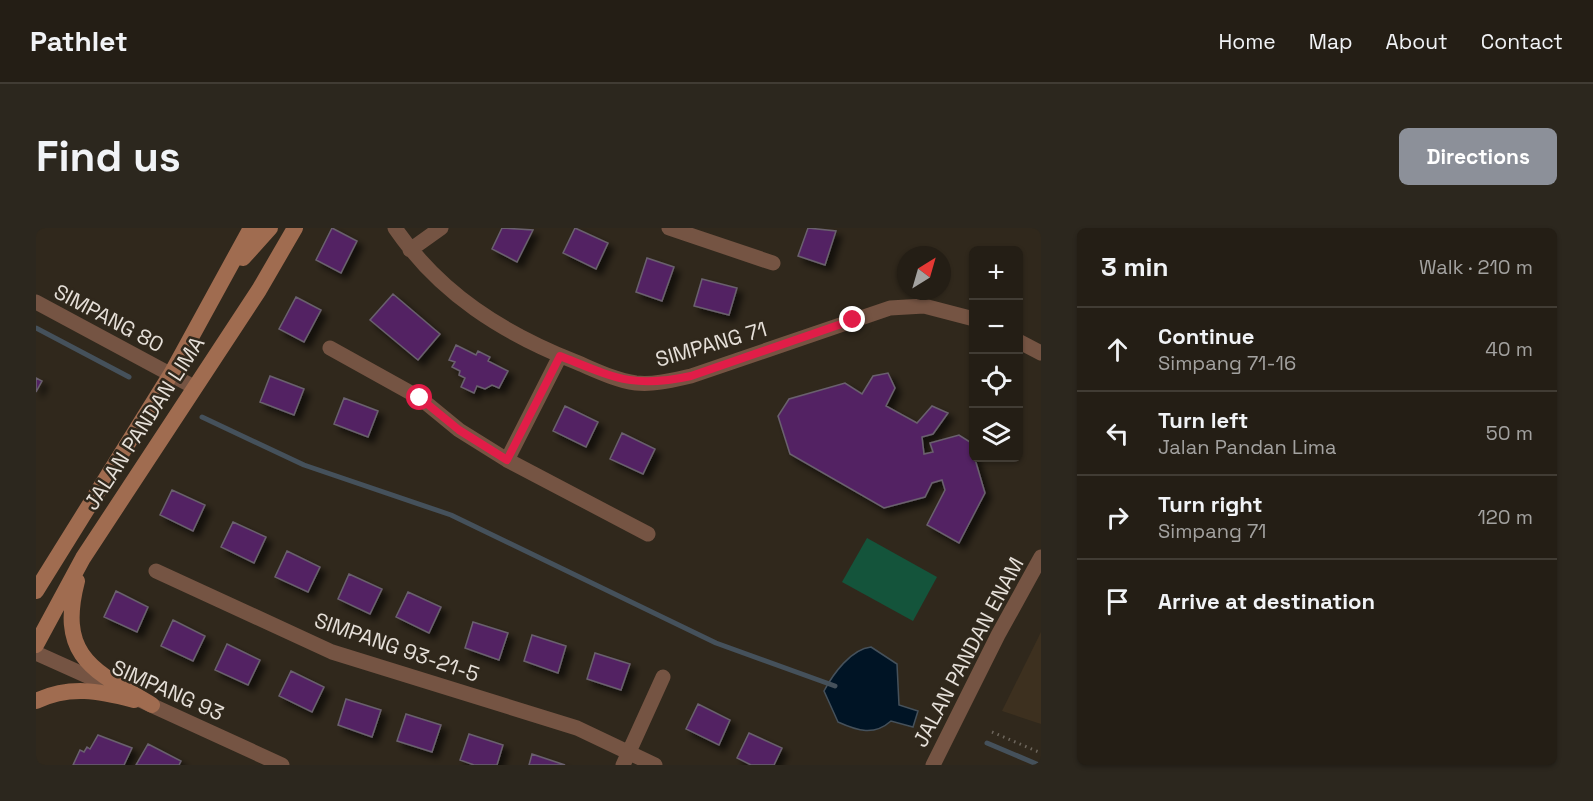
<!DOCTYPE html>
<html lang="en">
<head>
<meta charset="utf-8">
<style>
	body { margin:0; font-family:"Space Grotesk",sans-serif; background:#2c271e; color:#f1f3f6 }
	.controls { position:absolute; right:18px; top:18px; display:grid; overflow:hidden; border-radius:9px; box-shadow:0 2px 4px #0004 }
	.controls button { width:54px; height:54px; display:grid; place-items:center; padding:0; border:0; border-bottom:2px solid #413c34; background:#241e15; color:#f1f3f6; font:30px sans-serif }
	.compass { position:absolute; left:861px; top:18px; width:54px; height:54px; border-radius:50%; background:#241e15; box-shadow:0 2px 4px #0004; rotate:37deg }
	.stop { position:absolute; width:18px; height:18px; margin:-14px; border:4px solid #e11d48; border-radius:50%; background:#fff }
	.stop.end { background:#e11d48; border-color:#fff; box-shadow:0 2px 6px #0008 }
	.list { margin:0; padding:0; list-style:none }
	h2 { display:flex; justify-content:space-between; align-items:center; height:78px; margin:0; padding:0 24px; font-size:26px }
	h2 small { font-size:20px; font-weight:400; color:#a3a2a0 }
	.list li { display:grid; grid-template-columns:39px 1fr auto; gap:18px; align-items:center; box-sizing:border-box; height:84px; padding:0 24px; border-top:2px solid #413c34 }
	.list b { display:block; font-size:22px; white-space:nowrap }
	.list p { margin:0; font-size:20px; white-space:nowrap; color:#a3a2a0 }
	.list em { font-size:20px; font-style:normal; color:#a3a2a0 }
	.icon { flex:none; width:33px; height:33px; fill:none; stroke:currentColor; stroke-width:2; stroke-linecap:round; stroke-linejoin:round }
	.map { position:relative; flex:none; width:1005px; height:537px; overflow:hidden; border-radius:9px }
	header { display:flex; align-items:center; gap:36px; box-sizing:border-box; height:84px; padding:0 30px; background:#241e15; border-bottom:2px solid #413c34 }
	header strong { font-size:28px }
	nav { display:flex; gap:33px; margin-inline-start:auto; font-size:21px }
	.intro { display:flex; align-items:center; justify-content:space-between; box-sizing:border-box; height:144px; padding:0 36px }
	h1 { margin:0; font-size:42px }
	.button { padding:15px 27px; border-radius:9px; background:#8c9099; color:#fff; font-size:21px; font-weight:700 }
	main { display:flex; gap:36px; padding:0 36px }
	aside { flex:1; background:#241e15; border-radius:9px; box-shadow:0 2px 4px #0004 }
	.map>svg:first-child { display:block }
</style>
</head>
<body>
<header>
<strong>Pathlet</strong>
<nav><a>Home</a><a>Map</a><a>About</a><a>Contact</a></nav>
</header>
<div class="intro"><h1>Find us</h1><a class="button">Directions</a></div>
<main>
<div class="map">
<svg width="1005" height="537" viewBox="0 0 1005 537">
	<defs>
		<filter id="shadow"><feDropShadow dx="5.5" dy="5.5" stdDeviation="3" flood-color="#0009"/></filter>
	</defs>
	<rect width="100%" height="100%" fill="#30281c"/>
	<path fill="#3d301f" d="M1005,404V496L966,483Z"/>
	<path fill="#14543b" d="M831,310L901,349L877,393L806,354Z"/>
	<path fill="#001425" stroke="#45515b" stroke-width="1.5" d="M835,419L861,436L863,477L882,483L877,499L855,493C838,508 822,503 802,494L788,463C797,446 815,421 835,419Z"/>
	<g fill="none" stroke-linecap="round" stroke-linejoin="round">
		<path stroke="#45515b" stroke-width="5" d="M0,100L93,149
			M166,189L268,237L415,287L680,415L799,458
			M951,515L1003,537"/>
	</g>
	<path fill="#532464" stroke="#6a616e" stroke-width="1.5" filter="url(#shadow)" d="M296,0L321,13L305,45L280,32Z
		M466,0L497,2L481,34L456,21Z
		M539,0L572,15L560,41L527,25Z
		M772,0L800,3L789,37L762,28Z
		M611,30L638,39L626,73L600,64Z
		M666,51L701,60L693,87L658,78Z
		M357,66L404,106L382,132L334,92Z
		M260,69L285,82L268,114L243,101Z
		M420,117L440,127L442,123L454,129L452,133L472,143L463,160L456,157L449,161L441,158L438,165L425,159L429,150L423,147L424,143L416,139L419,134L413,132Z
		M852,145L859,160L850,178L881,195L896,178L912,185L897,206L886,209L888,226L897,224L894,215L923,207L934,214L949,265L923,315L891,297L909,262L906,252L896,255L889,269L848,280L754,226L742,188L753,171L809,155L826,166L837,148Z
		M234,148L268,161L258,187L224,174Z
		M0,150L6,153L0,164Z
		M308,170L342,183L332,209L298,196Z
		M529,178L562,194L550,219L517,203Z
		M586,205L619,221L607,246L574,231Z
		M136,262L169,277L157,303L124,287Z
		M197,294L230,309L218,335L185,319Z
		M251,323L284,339L272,364L239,349Z
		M313,346L346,361L334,386L302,371Z
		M80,363L112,379L101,404L68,389Z
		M372,364L405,379L393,405L360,389Z
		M137,392L169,408L157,433L125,418Z
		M437,394L472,405L463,432L429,420Z
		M496,407L530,418L522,445L488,433Z
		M191,416L224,432L212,457L179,442Z
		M559,425L594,436L585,462L551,451Z
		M255,443L288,459L276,484L243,468Z
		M310,471L345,482L336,509L302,497Z
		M662,476L694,492L683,517L650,501Z
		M370,486L405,497L396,524L361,513Z
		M713,505L746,520L738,537H715L701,530Z
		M433,506L467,517L461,537H438L424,532Z
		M62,507L96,520L88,537H37L44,522L48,524L51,519L54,521Z
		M112,516L145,533L143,537H100Z
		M496,526L529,537H493Z"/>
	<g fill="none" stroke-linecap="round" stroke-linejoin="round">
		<path stroke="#6d665c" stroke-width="3" stroke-dasharray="1.5 4.5" stroke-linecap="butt" d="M956,504L1005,525"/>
		<path stroke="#755443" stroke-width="15" d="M359,0C404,66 467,105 540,134C559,142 579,152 600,155C618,157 637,152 655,148L854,80L888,78L938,91
			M633,0L737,35
			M374,22L405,0
			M0,74L158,159
			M982,113L1005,125
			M294,120L384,170L423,202L471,232L612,306
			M471,232L524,128
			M120,343L296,424L541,500L619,537
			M0,425L80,461
			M104,472L246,537
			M587,537L627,449
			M897,537L962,407L1005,329"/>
		<path stroke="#a06c50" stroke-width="16" d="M207,30L234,0
			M41,353C21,430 59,443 116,477
			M0,363L135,146L215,0
			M0,417L47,330L223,62L259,0
			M0,473C34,457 63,463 98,472"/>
	</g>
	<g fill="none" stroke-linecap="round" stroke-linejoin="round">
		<path stroke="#e11d48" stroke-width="8" d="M384,170L423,202L471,232L524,128C577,149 596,161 655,148L817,92"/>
	</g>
	<g text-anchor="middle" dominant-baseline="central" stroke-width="5" stroke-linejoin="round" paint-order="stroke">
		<g font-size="21" fill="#e6e0d9" stroke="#30281c">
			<text transform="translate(73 90) rotate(28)">SIMPANG 80</text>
			<text transform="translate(675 116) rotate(-16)">SIMPANG 71</text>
			<text transform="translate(108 195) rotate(-57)">JALAN PANDAN LIMA</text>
			<text transform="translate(361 419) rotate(19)">SIMPANG 93-21-5</text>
			<text transform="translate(932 424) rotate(-62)">JALAN PANDAN ENAM</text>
			<text transform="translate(132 462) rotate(24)">SIMPANG 93</text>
		</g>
	</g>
</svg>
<div class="controls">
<button>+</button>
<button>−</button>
<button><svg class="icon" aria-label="locate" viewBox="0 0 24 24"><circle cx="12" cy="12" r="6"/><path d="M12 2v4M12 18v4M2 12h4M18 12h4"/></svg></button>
<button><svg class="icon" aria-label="layers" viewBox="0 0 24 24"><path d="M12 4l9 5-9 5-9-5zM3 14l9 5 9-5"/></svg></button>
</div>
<svg class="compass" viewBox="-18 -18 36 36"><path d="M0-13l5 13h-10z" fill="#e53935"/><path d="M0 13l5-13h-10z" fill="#a3a2a0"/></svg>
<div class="stop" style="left:384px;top:170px"></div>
<div class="stop end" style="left:817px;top:92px"></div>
</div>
<aside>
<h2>3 min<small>Walk · 210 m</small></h2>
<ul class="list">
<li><svg class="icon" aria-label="ahead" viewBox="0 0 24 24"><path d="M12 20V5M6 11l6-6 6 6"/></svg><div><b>Continue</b><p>Simpang 71-16</p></div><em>40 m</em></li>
<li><svg class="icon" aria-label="left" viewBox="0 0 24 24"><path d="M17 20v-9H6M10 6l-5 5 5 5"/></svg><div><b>Turn left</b><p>Jalan Pandan Lima</p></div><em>50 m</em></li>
<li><svg class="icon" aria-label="right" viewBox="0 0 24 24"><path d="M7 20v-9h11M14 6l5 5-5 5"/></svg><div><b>Turn right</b><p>Simpang 71</p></div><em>120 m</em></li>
<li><svg class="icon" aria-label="arrive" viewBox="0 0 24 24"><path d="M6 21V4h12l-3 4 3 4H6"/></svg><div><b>Arrive at destination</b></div></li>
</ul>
</aside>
</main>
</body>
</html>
